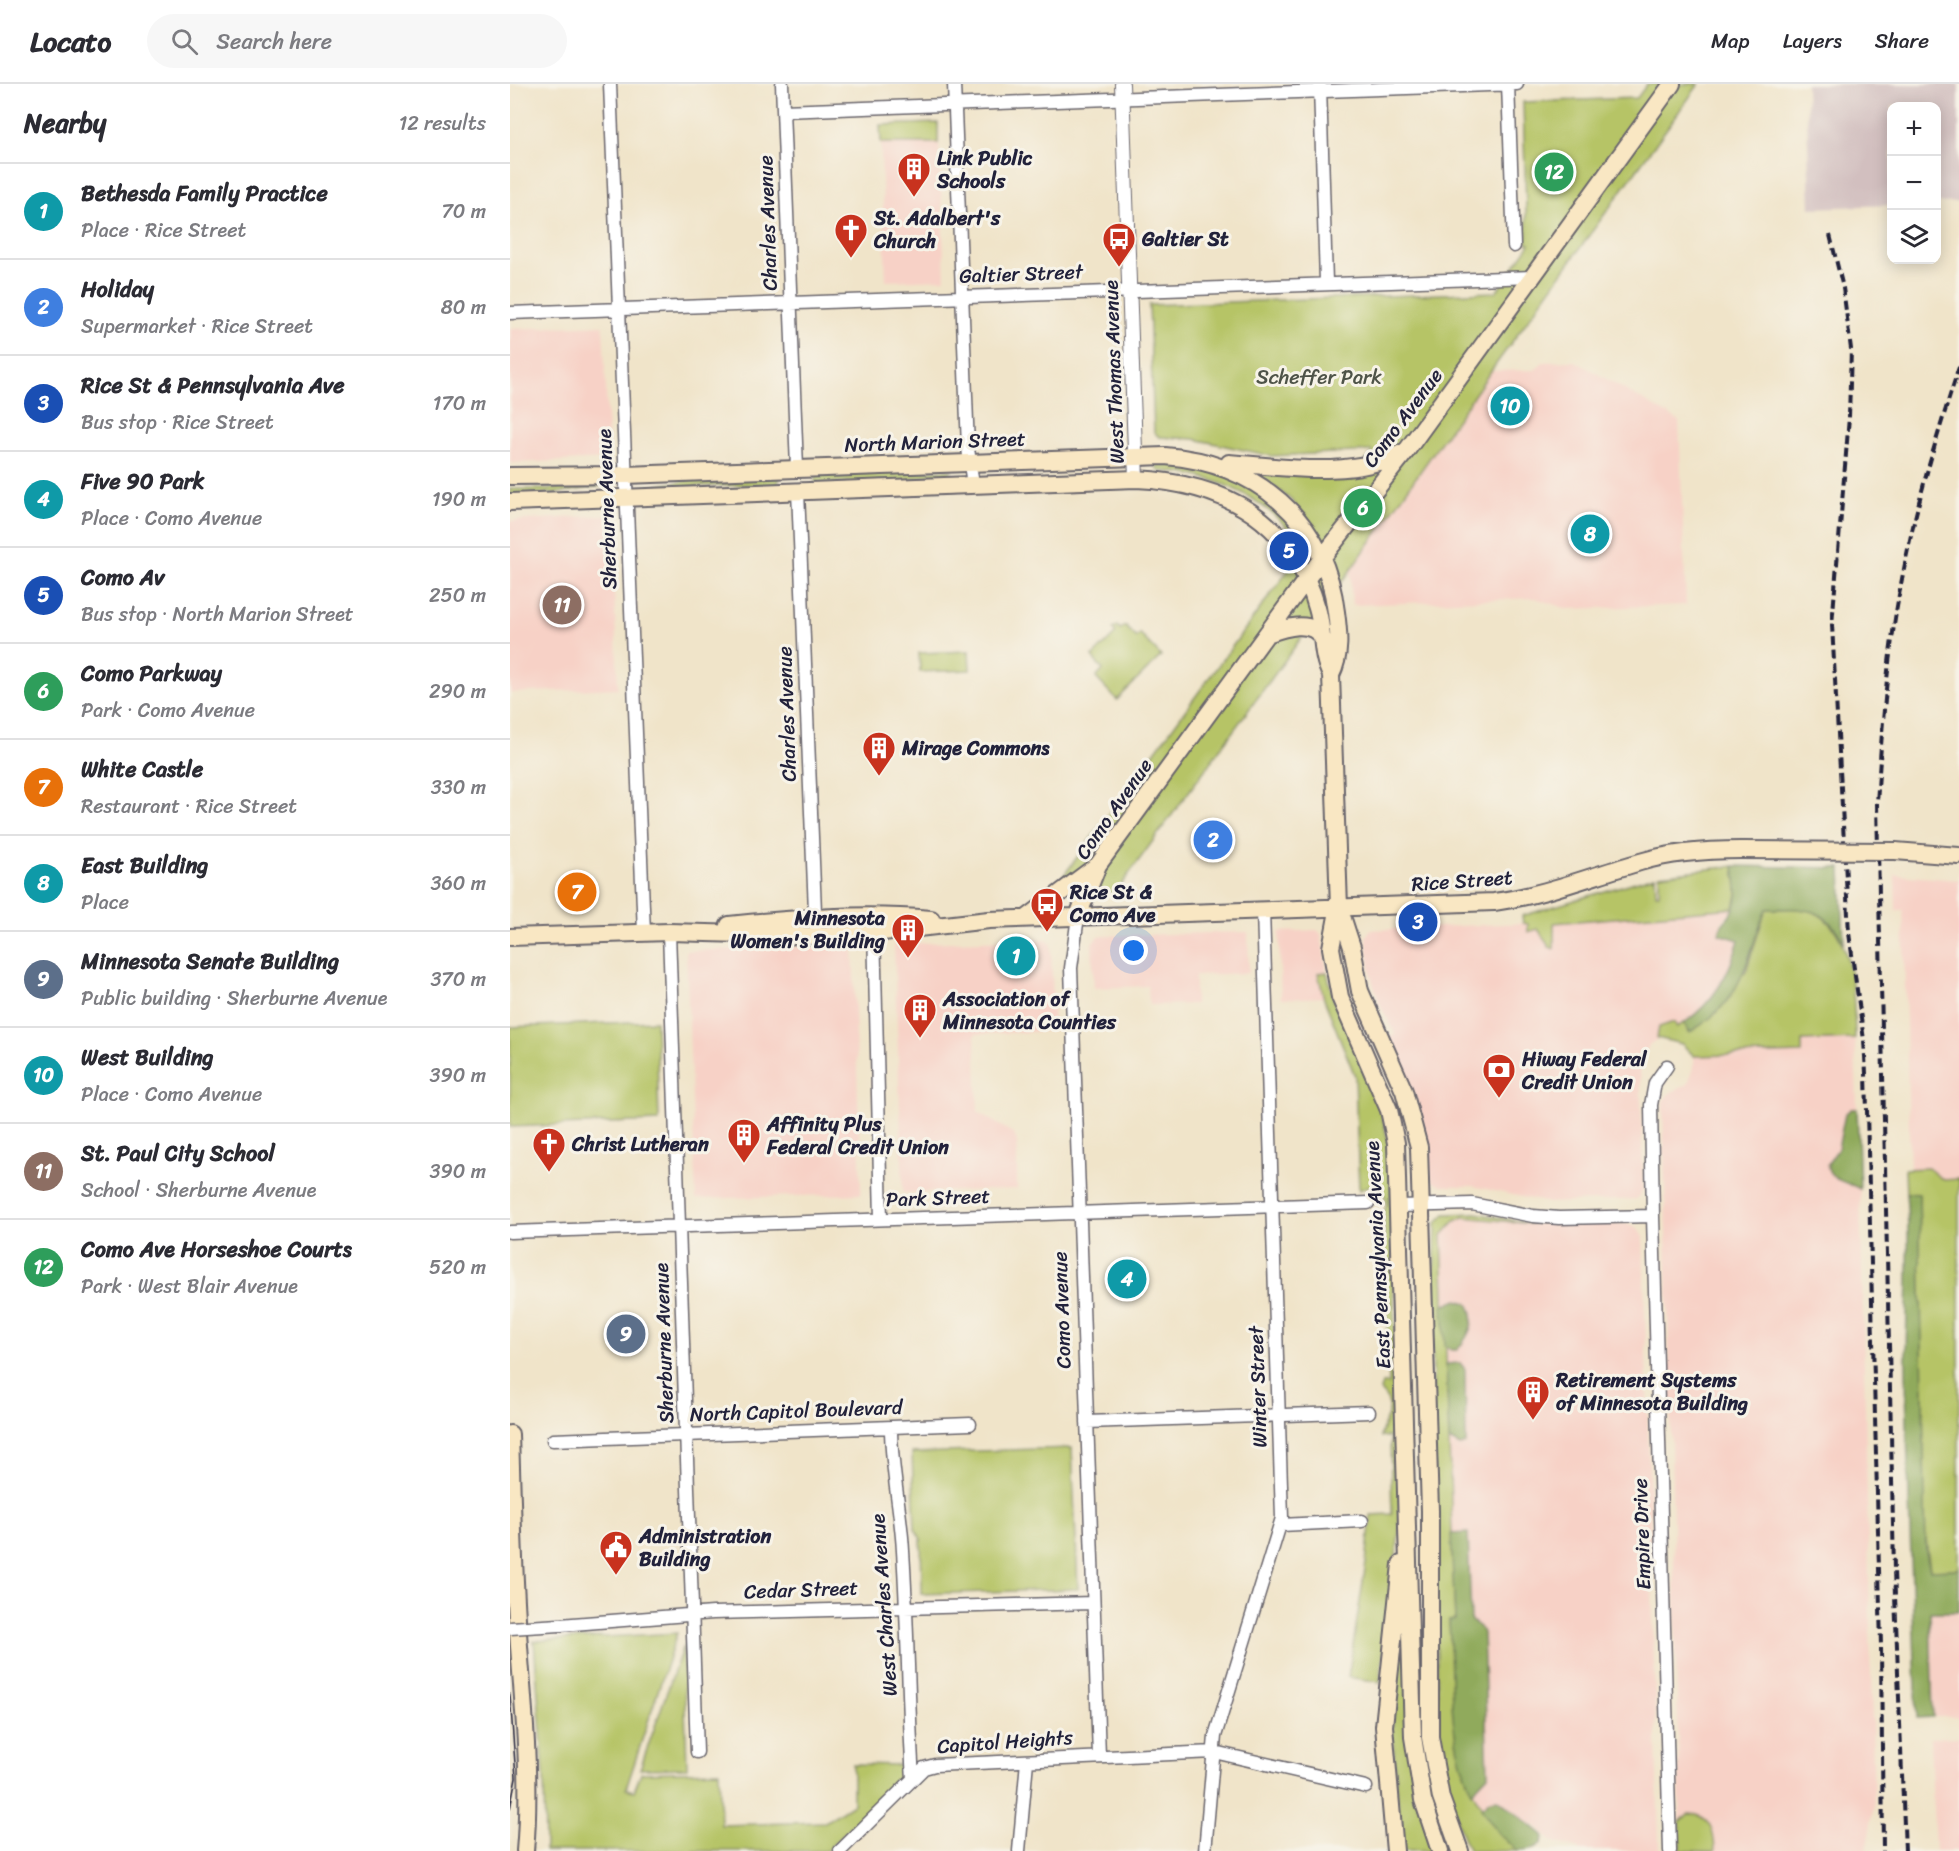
<!DOCTYPE html>
<html lang="en">
<head>
<meta charset="utf-8">
<style>
	body { margin:0; font-family:Sriracha,sans-serif; background:#f7f7f7; color:#2b2b33 }
	.controls { position:absolute; right:18px; top:18px; display:grid; overflow:hidden; border-radius:12px; box-shadow:0 3px 15px #0003 }
	.controls button { width:54px; height:54px; display:grid; place-items:center; padding:0; border:0; border-bottom:2px solid #e1e1e2; background:#fff; color:#2b2b33; font:30px sans-serif }
	.you { position:absolute; left:624px; top:867px; width:21px; height:21px; margin:-15px; border:4px solid #fff; border-radius:50%; background:#1a73e8; box-shadow:0 0 0 9px #1a73e833 }
	.badge { display:grid; place-items:center; width:39px; height:39px; border-radius:50%; background:#c8321e; color:#fff; font-size:20px; font-weight:700 }
	.pin { position:absolute; translate:-50% -50%; border:3px solid #fff; box-shadow:0 2px 6px #0006 }
	.list { margin:0; padding:0; list-style:none }
	h2 { display:flex; justify-content:space-between; align-items:center; height:78px; margin:0; padding:0 24px; font-size:26px }
	h2 small { font-size:20px; font-weight:400; color:#7c7c81 }
	.list li { display:grid; grid-template-columns:39px 1fr auto; gap:18px; align-items:center; box-sizing:border-box; height:96px; padding:0 24px; border-top:2px solid #e1e1e2 }
	.list b { display:block; font-size:22px; white-space:nowrap }
	.list p { margin:0; font-size:20px; white-space:nowrap; color:#7c7c81 }
	.list em { font-size:20px; font-style:normal; color:#7c7c81 }
	.icon { flex:none; width:33px; height:33px; fill:none; stroke:currentColor; stroke-width:2; stroke-linecap:round; stroke-linejoin:round }
	.map { position:relative; flex:none; width:1449px; height:1767px; overflow:hidden }
	header { display:flex; align-items:center; gap:36px; box-sizing:border-box; height:84px; padding:0 30px; background:#fff; border-bottom:2px solid #e1e1e2 }
	header strong { font-size:28px }
	nav { display:flex; gap:33px; margin-inline-start:auto; font-size:21px }
	.search { width:420px; height:54px; background:#f7f7f7; display:flex; align-items:center; gap:15px; box-sizing:border-box; padding:0 21px; border-radius:33px; color:#7c7c81; font-size:22px }
	main { display:flex }
	aside { flex:1; background:#fff }
	.map>svg:first-child { display:block }
</style>
</head>
<body>
<header>
<strong>Locato</strong>
<div class="search"><svg class="icon" aria-label="search" viewBox="0 0 24 24"><circle cx="10" cy="10" r="6"/><path d="M15 15l6 6"/></svg>Search here</div>
<nav><a>Map</a><a>Layers</a><a>Share</a></nav>
</header>
<main>
<aside>
<h2>Nearby<small>12 results</small></h2>
<ul class="list">
<li><span class="badge" style="background:#0f9aa8">1</span><div><b>Bethesda Family Practice</b><p>Place · Rice Street</p></div><em>70 m</em></li>
<li><span class="badge" style="background:#3f7fe0">2</span><div><b>Holiday</b><p>Supermarket · Rice Street</p></div><em>80 m</em></li>
<li><span class="badge" style="background:#1a4fb4">3</span><div><b>Rice St &amp; Pennsylvania Ave</b><p>Bus stop · Rice Street</p></div><em>170 m</em></li>
<li><span class="badge" style="background:#0f9aa8">4</span><div><b>Five 90 Park</b><p>Place · Como Avenue</p></div><em>190 m</em></li>
<li><span class="badge" style="background:#1a4fb4">5</span><div><b>Como Av</b><p>Bus stop · North Marion Street</p></div><em>250 m</em></li>
<li><span class="badge" style="background:#2e9e5b">6</span><div><b>Como Parkway</b><p>Park · Como Avenue</p></div><em>290 m</em></li>
<li><span class="badge" style="background:#e8710a">7</span><div><b>White Castle</b><p>Restaurant · Rice Street</p></div><em>330 m</em></li>
<li><span class="badge" style="background:#0f9aa8">8</span><div><b>East Building</b><p>Place</p></div><em>360 m</em></li>
<li><span class="badge" style="background:#5c6f8a">9</span><div><b>Minnesota Senate Building</b><p>Public building · Sherburne Avenue</p></div><em>370 m</em></li>
<li><span class="badge" style="background:#0f9aa8">10</span><div><b>West Building</b><p>Place · Como Avenue</p></div><em>390 m</em></li>
<li><span class="badge" style="background:#8d6e63">11</span><div><b>St. Paul City School</b><p>School · Sherburne Avenue</p></div><em>390 m</em></li>
<li><span class="badge" style="background:#2e9e5b">12</span><div><b>Como Ave Horseshoe Courts</b><p>Park · West Blair Avenue</p></div><em>520 m</em></li>
</ul>
</aside>
<div class="map">
<svg width="1449" height="1767" viewBox="0 0 1449 1767">
	<rect width="100%" height="100%" fill="#f7f3e8"/>
	<filter id="ink" filterUnits="userSpaceOnUse"><feTurbulence type="fractalNoise" baseFrequency=".0167" numOctaves="2"/><feDisplacementMap in="SourceGraphic" scale="12" xChannelSelector="R" yChannelSelector="G"/><feConvolveMatrix kernelMatrix="1 2 1 2 8 2 1 2 1" color-interpolation-filters="sRGB"/></filter>
	<filter id="wash" filterUnits="userSpaceOnUse"><feTurbulence type="fractalNoise" baseFrequency=".008" numOctaves="4" result="noise"/><feDisplacementMap in="SourceGraphic" scale="24" xChannelSelector="R" yChannelSelector="G"/><feGaussianBlur stdDeviation="1.35" result="paint"/><feColorMatrix in="noise" values="0 0 0 0 0 0 0 0 0 0 0 0 0 0 0 0 0 1.4 0 .05"/><feComposite in="paint" operator="in"/></filter>
	<g filter="url(#wash)">
		<rect width="100%" height="100%" fill="#f0e4c9"/>
		<path fill="#f7d1c6" d="M428,38L435,195L376,197L370,41Z
			M93,241L99,375L0,379V245Z
			M1065,277L1169,337L1176,521L1058,525L1025,514L842,521L840,487L981,287L1025,286L1033,278Z
			M101,431L108,604L0,609V437Z
			M1385,791L1449,796V1095L1433,1096L1418,1084L1400,1085L1393,826H1386Z
			M1224,824L1211,839L1218,854L1229,856L1220,885L1210,903L1183,932L1140,960L1130,977L1133,1105L1127,1115L1039,1119L963,1102H932L923,1098L919,1090L914,1042L908,1021L877,949L881,952L886,951L870,921L861,892L856,853L860,846L1018,839L1028,845L1039,863L1044,864V839Z
			M807,846L811,850L817,888L809,889L814,913L771,915L769,848Z
			M738,848L739,889L685,891V920L639,921L638,902L584,904L582,859L588,852Z
			M536,855L541,860L544,947L465,950L468,1028L504,1050L507,1058V1105L393,1109L384,860Z
			M343,861L351,1110L186,1115L176,867Z
			M1345,955L1347,1025H1341L1328,1066L1317,1081L1332,1098L1350,1105L1364,1722L1356,1767H1205L1204,1753L1199,1738L1194,1734L1174,1732L1170,1738L1153,1017L1160,1009L1178,1000L1184,981V972L1292,969V957Z
			M953,1133L1023,1140H1116L1127,1143L1133,1153L1149,1767H1069V1765L1042,1757L1027,1743L980,1716L971,1724L962,1708L978,1691L973,1549L970,1543L961,1536L958,1449L941,1450L939,1356L946,1362L950,1279L936,1280L935,1262L937,1264L951,1262L957,1255L963,1233L947,1216L933,1222L932,1151L945,1137Z
			M1420,1527L1449,1528V1633H1423Z
			M1449,1653V1767H1425L1420,1654Z"/>
		<path fill="#d2bfbf" d="M1296,0H1449V118L1427,119L1426,22H1382L1381,121L1300,124Z"/>
		<path fill="#b6c466" stroke="#6c7350" stroke-width="1.5" d="M1137,0H1189L981,287L840,487L605,809L546,802L794,465C760,415 708,390 649,387L645,381L647,379L709,387L800,438L781,416L746,388L849,387L863,367L761,372L684,355L649,353L644,348L639,221L986,208L1020,160L1017,159L1013,18L1127,14Z
			M428,39V59H371L370,41Z
			M442,386L440,390L420,391L394,397L305,399V390Z
			M270,393L268,400L133,404L179,396Z
			M70,399L98,401L49,409L0,411V405H44Z
			M607,542L610,545L615,542L626,553L630,550L651,572L607,616L586,594L593,586L582,573L606,549L603,545Z
			M459,567L460,586L410,588L409,569Z
			M1224,782L1228,806L1224,824L1044,839V865L1039,863L1028,845L1018,848V840L1013,839L1012,832L1145,792L1146,810H1149V791Z
			M1293,824C1345,836 1344,912 1345,955L1292,957V969L1184,972L1172,960L1147,954L1149,943L1164,938L1167,943L1174,939L1179,948L1236,887L1256,825Z
			M817,888L824,916L869,1020L880,1064L890,1441L870,1598L838,1593L856,1479L861,1431L882,1430L880,1353H871C872,1334 890,1326 870,1307L872,1300H879L874,1129C879,1116 875,1109 865,1100L849,1106L845,992L814,915L808,889Z
			M146,937L149,1037L0,1043V943Z
			M1418,1084L1433,1096L1449,1095V1485L1420,1486L1415,1448L1409,1111L1396,1109L1395,1085Z
			M966,1129L1023,1140L953,1133L945,1137L932,1151L945,1537H939C946,1631 933,1695 1007,1767H959C941,1729 933,1690 928,1649L922,1231L926,1145V1139L935,1130Z
			M562,1364L568,1505L412,1510L411,1455L405,1445L402,1369Z
			M892,1538L923,1767H892L882,1646Z
			M167,1549L116,1705L124,1707L131,1689L209,1687L211,1741L315,1738L343,1720V1680L391,1681L390,1695L316,1767H35L34,1690L24,1557Z
			M173,1562L177,1684L130,1685Z
			M1178,1730C1201,1729 1204,1748 1205,1767H1171L1170,1738Z"/>
		<path fill="#90aa5b" stroke="#59664b" stroke-width="1.5" d="M1224,782L1331,784L1334,860C1317,822 1293,824 1256,825C1235,878 1234,917 1180,948L1174,939C1204,918 1219,891 1229,856L1209,850C1210,839 1216,838 1221,830C1231,815 1226,798 1224,782Z
			M1341,1025H1347L1350,1105C1337,1097 1321,1099 1317,1081L1328,1065L1335,1030Z
			M1396,1109L1409,1110L1416,1467L1420,1486L1449,1485V1528H1420L1423,1633L1407,1634C1403,1517 1397,1399 1396,1282C1396,1225 1401,1167 1396,1109Z
			M947,1216L957,1219C969,1234 958,1253 947,1266H941L935,1262L933,1222Z
			M950,1279L955,1285L956,1360L950,1362L939,1356L936,1280Z
			M958,1449L961,1536L970,1543L973,1549L978,1691L962,1708C936,1655 943,1594 939,1537L945,1536L941,1450Z
			M988,1715L1033,1751C1034,1766 1018,1767 1007,1767L988,1749L971,1724L980,1716Z"/>
	</g>
	<g filter="url(#ink)">
		<g fill="none" stroke-linecap="round" stroke-linejoin="round">
			<g stroke="#6a666d" stroke-width="15">
				<path id="minor" d="M100,0L134,849
					M272,0L287,384
					M444,0L458,364L463,402
					M998,0L1004,162
					M810,2L816,198
					M273,27L1007,0
					M0,229L1023,193
					M288,407L306,852
					M568,832L561,884L589,1672
					M364,843L371,1135
					M159,848L187,1668
					M890,1122L962,1120L1023,1132L1049,1134L1143,1132L1160,1767
					M1143,1132L1141,1021L1145,999L1157,982
					M0,1148L858,1119
					M577,1338L859,1328
					M381,1344C381,1385 391,1426 393,1467C398,1543 398,1619 403,1695
					M43,1356L460,1340
					M771,1441L852,1437
					M50,1541L203,1529L583,1519
					M330,1767L414,1684L425,1681L704,1668L856,1703
					M509,1767L517,1677
					M695,1767L705,1652L772,1434L753,826"/>
			</g>
			<g stroke="#6a666d" stroke-width="16">
				<path id="tertiary" d="M612,0L626,395"/>
			</g>
			<g stroke="#6a666d" stroke-width="20">
				<path id="secondary" d="M719,379C775,383 841,395 894,368
					M0,392L115,391L655,372C745,379 815,434 826,528C829,550 831,571 821,591
					M0,418L626,395C714,399 782,435 807,524C814,546 810,570 821,591L829,823L842,863L850,907L894,1007L909,1063L920,1427V1653L931,1714L950,1767
					M757,550C774,544 802,534 813,555
					M1385,767L1449,772
					M828,827L821,864L830,913L879,1026L886,1059L903,1653L913,1716L930,1767
					M568,832L588,781L812,474L897,366L1162,0
					M517,834L585,783
					M219,841C287,834 353,829 421,835
					M0,853L159,848L306,852L364,849L479,836L984,818C1035,811 1081,792 1130,778C1163,768 1197,766 1231,766
					M0,1350C2,1412 3,1473 7,1534C12,1611 22,1689 15,1767
					M885,1767L874,1642L891,1480"/>
			</g>
			<use href="#minor" stroke="#fff" stroke-width="12"/>
			<use href="#tertiary" stroke="#fff" stroke-width="14"/>
			<use href="#secondary" stroke="#f9e7c3" stroke-width="16"/>
			<path stroke="#22223b" stroke-width="1.5" d="M0,1610L6,1694L0,1725"/>
			<path stroke="#22223b" stroke-width="4" stroke-dasharray="9 4.5" stroke-linecap="butt" d="M1320,151L1333,204L1341,265L1339,333L1322,541L1339,849L1354,956L1356,989L1371,1562L1373,1767
				M1395,1767L1384,1486L1367,720C1372,641 1378,562 1394,485C1407,416 1428,349 1449,283"/>
			<g stroke="#6a666d" stroke-width="15" stroke-linecap="butt">
				<path id="minor-bridge" d="M0,1544L50,1541"/>
			</g>
			<g stroke="#6a666d" stroke-width="20" stroke-linecap="butt">
				<path id="secondary-bridge" d="M1231,766L1385,767"/>
			</g>
			<use href="#minor-bridge" stroke="#fff" stroke-width="12"/>
			<use href="#secondary-bridge" stroke="#f9e7c3" stroke-width="16"/>
		</g>
	</g>
	<defs>
		<g id="building-pin" transform="scale(1.725)"><path d="M0 17L-7.5 6A9.5 9.5 0 1 1 7.5 6Z" fill="#c8321e" stroke="#f7f3e8"/><path d="M-4-6H4V6H1V3H-1V6H-4ZM-2.5-4.3h1.7v1.8h-1.7ZM.8-4.3h1.7v1.8H.8ZM-2.5-1h1.7V.8h-1.7ZM.8-1h1.7V.8H.8Z" fill="#fff"/></g>
		<g id="church-pin" transform="scale(1.725)"><path d="M0 17L-7.5 6A9.5 9.5 0 1 1 7.5 6Z" fill="#c8321e" stroke="#f7f3e8"/><path d="M-1.2-6h2.4v3.5h3.3v2.4h-3.3V6h-2.4V-.1h-3.3v-2.4h3.3Z" fill="#fff"/></g>
		<g id="bus-pin" transform="scale(1.725)"><path d="M0 17L-7.5 6A9.5 9.5 0 1 1 7.5 6Z" fill="#c8321e" stroke="#f7f3e8"/><path d="M-5-6H5V4H4V6H2V4H-2V6H-4V4H-5ZM-3.5-4V0h7V-4ZM-3.5 1.2v1.5H-2V1.2ZM2 1.2v1.5H3.5V1.2Z" fill="#fff"/></g>
		<g id="bank-pin" transform="scale(1.725)"><path d="M0 17L-7.5 6A9.5 9.5 0 1 1 7.5 6Z" fill="#c8321e" stroke="#f7f3e8"/><path d="M-6-4H6V4H-6ZM0-2.3a2.3 2.3 0 1 0 0 4.6a2.3 2.3 0 1 0 0-4.6Z" fill="#fff"/></g>
		<g id="civic-pin" transform="scale(1.725)"><path d="M0 17L-7.5 6A9.5 9.5 0 1 1 7.5 6Z" fill="#c8321e" stroke="#f7f3e8"/><path d="M-.6-6.5H3V-4.5H.6V-3L4-1V1h2V6H-6V1h2V-1L-.6-3ZM-1.2 2.5V6h2.4V2.5Z" fill="#fff"/></g>
	</defs>
	<g fill-rule="evenodd">
		<use href="#building-pin" x="404" y="85"/>
		<use href="#church-pin" x="341" y="146"/>
		<use href="#bus-pin" x="609" y="155"/>
		<use href="#building-pin" x="369" y="664"/>
		<use href="#bus-pin" x="537" y="820"/>
		<use href="#building-pin" x="398" y="846"/>
		<use href="#building-pin" x="410" y="926"/>
		<use href="#bank-pin" x="989" y="986"/>
		<use href="#building-pin" x="234" y="1051"/>
		<use href="#church-pin" x="39" y="1060"/>
		<use href="#building-pin" x="1023" y="1308"/>
		<use href="#civic-pin" x="106" y="1463"/>
	</g>
	<g text-anchor="middle" dominant-baseline="central" stroke-width="6" stroke-linejoin="round" paint-order="stroke">
		<g font-size="20" font-weight="bold" fill="#22223b" stroke="#f7f3e8" text-anchor="start">
			<text x="427" y="74">Link Public<tspan x="427" dy="23">Schools</tspan></text>
			<text x="364" y="134">St. Adalbert's<tspan x="364" dy="23">Church</tspan></text>
			<text x="632" y="155">Galtier St</text>
			<text x="392" y="664">Mirage Commons</text>
			<text x="560" y="808">Rice St &amp;<tspan x="560" dy="23">Como Ave</tspan></text>
			<text x="375" y="834" text-anchor="end">Minnesota<tspan x="375" dy="23">Women's Building</tspan></text>
			<text x="433" y="915">Association of<tspan x="433" dy="23">Minnesota Counties</tspan></text>
			<text x="1012" y="975">Hiway Federal<tspan x="1012" dy="23">Credit Union</tspan></text>
			<text x="257" y="1040">Affinity Plus<tspan x="257" dy="23">Federal Credit Union</tspan></text>
			<text x="62" y="1060">Christ Lutheran</text>
			<text x="1046" y="1296">Retirement Systems<tspan x="1046" dy="23">of Minnesota Building</tspan></text>
			<text x="129" y="1452">Administration<tspan x="129" dy="23">Building</tspan></text>
		</g>
		<g font-size="20" fill="#22223b" stroke="#f7f3e8">
			<text transform="translate(258 139) rotate(-92)">Charles Avenue</text>
			<text transform="translate(511 190) rotate(-2)">Galtier Street</text>
			<text transform="translate(604 288) rotate(-92)">West Thomas Avenue</text>
			<text transform="translate(893 334) rotate(-53)">Como Avenue</text>
			<text transform="translate(425 358) rotate(-2)">North Marion Street</text>
			<text transform="translate(97 425) rotate(-92)">Sherburne Avenue</text>
			<text transform="translate(277 630) rotate(-92)">Charles Avenue</text>
			<text transform="translate(604 725) rotate(-55)">Como Avenue</text>
			<text transform="translate(952 797) rotate(-4)">Rice Street</text>
			<text transform="translate(428 1114) rotate(-2)">Park Street</text>
			<text transform="translate(868 1171) rotate(-93)">East Pennsylvania Avenue</text>
			<text transform="translate(552 1226) rotate(-92)">Como Avenue</text>
			<text transform="translate(154 1259) rotate(-92)">Sherburne Avenue</text>
			<text transform="translate(748 1303) rotate(-92)">Winter Street</text>
			<text transform="translate(286 1327) rotate(-2)">North Capitol Boulevard</text>
			<text transform="translate(1132 1450) rotate(-92)">Empire Drive</text>
			<text transform="translate(291 1506) rotate(-2)">Cedar Street</text>
			<text transform="translate(374 1521) rotate(-94)">West Charles Avenue</text>
			<text transform="translate(495 1658) rotate(-4)">Capitol Heights</text>
		</g>
		<g font-size="20" fill="#4e5348" stroke="#f7f3e8">
			<text x="809" y="293">Scheffer Park</text>
		</g>
	</g>
</svg>
<div class="controls">
<button>+</button>
<button>−</button>
<button><svg class="icon" aria-label="layers" viewBox="0 0 24 24"><path d="M12 4l9 5-9 5-9-5zM3 14l9 5 9-5"/></svg></button>
</div>
<div class="you"></div>
<div class="pin badge" style="left:506px;top:872px;background:#0f9aa8">1</div>
<div class="pin badge" style="left:703px;top:756px;background:#3f7fe0">2</div>
<div class="pin badge" style="left:908px;top:838px;background:#1a4fb4">3</div>
<div class="pin badge" style="left:617px;top:1195px;background:#0f9aa8">4</div>
<div class="pin badge" style="left:779px;top:467px;background:#1a4fb4">5</div>
<div class="pin badge" style="left:853px;top:424px;background:#2e9e5b">6</div>
<div class="pin badge" style="left:67px;top:808px;background:#e8710a">7</div>
<div class="pin badge" style="left:1080px;top:450px;background:#0f9aa8">8</div>
<div class="pin badge" style="left:116px;top:1250px;background:#5c6f8a">9</div>
<div class="pin badge" style="left:1000px;top:322px;background:#0f9aa8">10</div>
<div class="pin badge" style="left:52px;top:521px;background:#8d6e63">11</div>
<div class="pin badge" style="left:1044px;top:88px;background:#2e9e5b">12</div>
</div>
</main>
</body>
</html>
